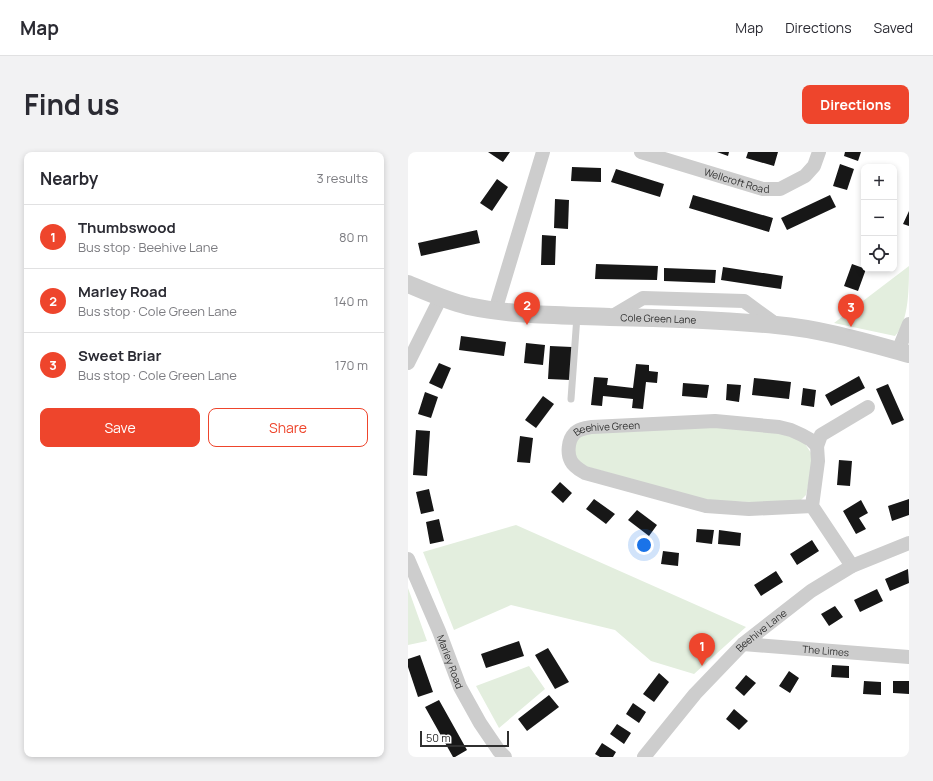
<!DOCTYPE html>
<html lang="en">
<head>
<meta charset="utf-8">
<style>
	body { margin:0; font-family:Manrope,sans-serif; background:#f2f2f3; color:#2b2b33 }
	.controls { position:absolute; right:12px; top:12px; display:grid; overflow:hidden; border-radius:8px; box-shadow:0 2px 6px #0003 }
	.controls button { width:36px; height:36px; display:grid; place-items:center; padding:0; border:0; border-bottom:1px solid #e1e1e2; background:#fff; color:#2b2b33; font:20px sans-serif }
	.scale { position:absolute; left:12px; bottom:10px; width:89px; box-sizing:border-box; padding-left:4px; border:2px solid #303030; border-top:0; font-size:11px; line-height:14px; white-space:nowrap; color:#303030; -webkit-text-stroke:3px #fff; paint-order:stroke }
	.you { position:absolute; left:236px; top:393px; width:14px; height:14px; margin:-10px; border:3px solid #fff; border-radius:50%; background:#1a73e8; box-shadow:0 0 0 6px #1a73e833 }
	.badge { display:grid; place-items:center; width:26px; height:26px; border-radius:50%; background:#ee452c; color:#fff; font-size:13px; font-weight:700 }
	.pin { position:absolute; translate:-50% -33px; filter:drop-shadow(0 1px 2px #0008) }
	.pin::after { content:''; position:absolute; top:21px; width:14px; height:12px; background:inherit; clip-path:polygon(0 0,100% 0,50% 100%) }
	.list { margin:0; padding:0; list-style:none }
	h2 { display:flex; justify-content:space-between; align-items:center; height:52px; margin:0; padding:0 16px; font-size:17px }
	h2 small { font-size:13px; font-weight:400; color:#7c7c81 }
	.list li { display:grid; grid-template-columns:26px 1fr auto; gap:12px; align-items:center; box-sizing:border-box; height:64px; padding:0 16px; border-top:1px solid #e1e1e2 }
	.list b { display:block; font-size:15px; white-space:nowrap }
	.list p { margin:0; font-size:13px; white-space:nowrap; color:#7c7c81 }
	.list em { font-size:13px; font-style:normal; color:#7c7c81 }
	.actions { display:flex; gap:8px; padding:12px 16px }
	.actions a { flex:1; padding:9px 0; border:1px solid #ee452c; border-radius:8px; text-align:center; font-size:14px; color:#ee452c }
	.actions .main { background:#ee452c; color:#fff }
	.icon { flex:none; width:22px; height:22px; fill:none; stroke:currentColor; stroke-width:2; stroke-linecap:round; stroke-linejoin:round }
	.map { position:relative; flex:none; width:501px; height:605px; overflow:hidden; border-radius:8px }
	header { display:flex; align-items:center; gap:24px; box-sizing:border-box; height:56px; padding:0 20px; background:#fff; border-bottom:1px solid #e1e1e2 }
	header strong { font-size:19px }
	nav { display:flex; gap:22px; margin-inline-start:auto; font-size:14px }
	.intro { display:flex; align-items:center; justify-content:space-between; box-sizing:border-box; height:96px; padding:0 24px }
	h1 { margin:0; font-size:28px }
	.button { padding:10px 18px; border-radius:8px; background:#ee452c; color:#fff; font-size:14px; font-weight:700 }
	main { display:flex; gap:24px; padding:0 24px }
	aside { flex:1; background:#fff; border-radius:8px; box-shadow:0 2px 6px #0003 }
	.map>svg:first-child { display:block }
</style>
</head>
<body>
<header>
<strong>Map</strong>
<nav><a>Map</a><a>Directions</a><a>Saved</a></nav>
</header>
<div class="intro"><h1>Find us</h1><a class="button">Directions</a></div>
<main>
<aside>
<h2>Nearby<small>3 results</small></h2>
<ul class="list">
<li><span class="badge">1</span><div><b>Thumbswood</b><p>Bus stop · Beehive Lane</p></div><em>80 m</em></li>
<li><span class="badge">2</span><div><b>Marley Road</b><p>Bus stop · Cole Green Lane</p></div><em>140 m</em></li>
<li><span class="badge">3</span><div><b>Sweet Briar</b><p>Bus stop · Cole Green Lane</p></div><em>170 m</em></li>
</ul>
<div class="actions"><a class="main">Save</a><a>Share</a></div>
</aside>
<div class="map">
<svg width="501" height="605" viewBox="0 0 501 605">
	<rect width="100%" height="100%" fill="#fff"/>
	<path fill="#e3eede" d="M501,114C501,135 501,170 487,184L426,171Z
		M304,273L371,279L396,290L403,301L404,314L398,343L390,351L300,349L173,313L166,305L167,289L175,283L190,280Z
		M108,373L338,475L286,522L243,509L207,478L103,453L46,478L15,400Z
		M0,436L19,489L0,493Z
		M121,514L137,537L91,576L68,534Z"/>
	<path fill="#171717" d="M80,0H102L95,10Z
		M309,0H321L320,4Z
		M340,0H370L366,14L338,6Z
		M437,0H453L450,9L436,4Z
		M432,12L446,17L439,38L425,34Z
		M164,15L193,16V30L163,29Z
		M208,17L256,32L252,45L203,30Z
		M89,27L100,35L84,59L72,51Z
		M285,43L365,66L361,80L281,56Z
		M422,43L428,55L379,78L373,66Z
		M147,47L161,48L160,77L146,76Z
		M501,59V74L495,72Z
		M69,78L72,91L13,104L10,91Z
		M134,83L148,84L147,113H133Z
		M188,112L250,114L249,128L187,127Z
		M444,112L458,117L450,139L436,134Z
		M315,115L375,124L373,137L313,128Z
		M256,116L308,118L307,131L256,129Z
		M53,184L98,190L96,204L51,198Z
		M118,191L137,193L135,213L116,211Z
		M142,194L164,195L162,228L140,227Z
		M31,211L43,216L34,237L21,231Z
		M228,212L241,213V219L250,220L249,231L238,230L235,257L224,256L225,247L195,244L194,254L183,253L186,225L200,226L199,233L225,236Z
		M451,224L457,236L423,254L417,243Z
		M346,226L383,230L381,247L344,243Z
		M275,231L301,233L299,246L274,244Z
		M319,232L333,233L331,250L318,248Z
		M480,232L496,268L484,273L468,237Z
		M395,236L408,238L406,255L393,253Z
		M17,240L30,245L23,266L10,262Z
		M135,244L146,252L128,276L117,268Z
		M8,278L22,279L19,324L5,323Z
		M112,284L125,286L122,311L109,310Z
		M431,308L444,309L442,334L429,333Z
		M152,330L164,341L155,351L143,340Z
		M21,337L26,359L13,362L8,340Z
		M186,347L207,362L198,372L178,357Z
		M501,347V363L484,369L480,354Z
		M453,348L460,361L451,366L458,377L448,382L435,359Z
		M229,358L249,373L241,384L220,368Z
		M31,367L36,389L22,392L18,370Z
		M289,377L306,378L304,392L288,390Z
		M311,378L333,381L332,394L310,392Z
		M404,388L411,399L389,413L382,402Z
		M255,399L271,401L270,414L253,412Z
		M500,417L501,431L482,439L477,427Z
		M368,419L375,430L353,444L346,433Z
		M469,437L475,449L452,460L446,448Z
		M427,454L435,465L421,474L413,462Z
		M111,489L116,504L78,516L73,502Z
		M140,496L161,530L147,537L127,503Z
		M12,503L25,540L10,545L0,515V507Z
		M424,513L441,514V526L423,525Z
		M381,519L391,526L382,541L371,534Z
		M251,521L261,530L246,550L235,542Z
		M338,523L348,531L336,544L327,536Z
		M456,529L473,530V543L455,542Z
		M485,529H501V542L485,541Z
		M141,543L151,555L119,579L110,567Z
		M31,548L59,598L47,605H45L17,555Z
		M225,551L238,560L231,571L218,562Z
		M326,557L340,569L331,578L318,567Z
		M209,572L223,581L216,592L202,582Z
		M194,591L208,600L205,605H192L187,602Z"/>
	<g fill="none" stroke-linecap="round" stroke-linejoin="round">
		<path stroke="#cdcdcd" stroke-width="7" d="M163,247L169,164"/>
		<g stroke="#cdcdcd" stroke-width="14">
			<path id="s1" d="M233,0L355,37H372L397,24L406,14L411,0"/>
			<path d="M87,159L135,0"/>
			<path d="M203,165L235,146L336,149L369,173"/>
			<path d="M490,199L501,172"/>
			<path d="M0,211L33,145"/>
			<path d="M409,294L413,283L460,255"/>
			<path id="s2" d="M404,354L341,357L298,354L177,321C172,318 166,315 163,309C159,302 160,288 166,282C170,277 178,276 184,275L307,269L371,275L383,278L394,283L403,288L409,294L410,309L404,354L444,414"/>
			<path id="s3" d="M0,407L31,479L52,535L72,571L91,599L97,605"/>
			<path id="s4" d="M335,492L501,505"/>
			<path id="s5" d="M236,605L287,542L335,492L403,439L444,414L501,391"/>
		</g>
		<path stroke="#cdcdcd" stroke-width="18" id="s6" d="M0,132C19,140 39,149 60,154C107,164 154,163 202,165C257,166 313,168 368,173C414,177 457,190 501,202"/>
	</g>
	<g text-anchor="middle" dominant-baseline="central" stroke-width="4" stroke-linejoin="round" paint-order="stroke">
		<g font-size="10" fill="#303030" stroke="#fff">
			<text stroke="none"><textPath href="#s1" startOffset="100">Wellcroft Road</textPath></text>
			<text stroke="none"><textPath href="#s6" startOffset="255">Cole Green Lane</textPath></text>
			<text stroke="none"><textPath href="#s2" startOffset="313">Beehive Green</textPath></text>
			<text stroke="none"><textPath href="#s5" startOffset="173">Beehive Lane</textPath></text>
			<text stroke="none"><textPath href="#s4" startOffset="83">The Limes</textPath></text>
			<text stroke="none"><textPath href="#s3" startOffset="111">Marley Road</textPath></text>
		</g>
	</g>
</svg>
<div class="controls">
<button>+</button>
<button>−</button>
<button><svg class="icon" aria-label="locate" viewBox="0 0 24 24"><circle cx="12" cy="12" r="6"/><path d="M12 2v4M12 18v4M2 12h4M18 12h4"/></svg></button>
</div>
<div class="scale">50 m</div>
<div class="you"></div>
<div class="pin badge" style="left:294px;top:514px">1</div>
<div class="pin badge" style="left:119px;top:173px">2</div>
<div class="pin badge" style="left:443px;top:175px">3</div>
</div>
</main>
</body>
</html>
